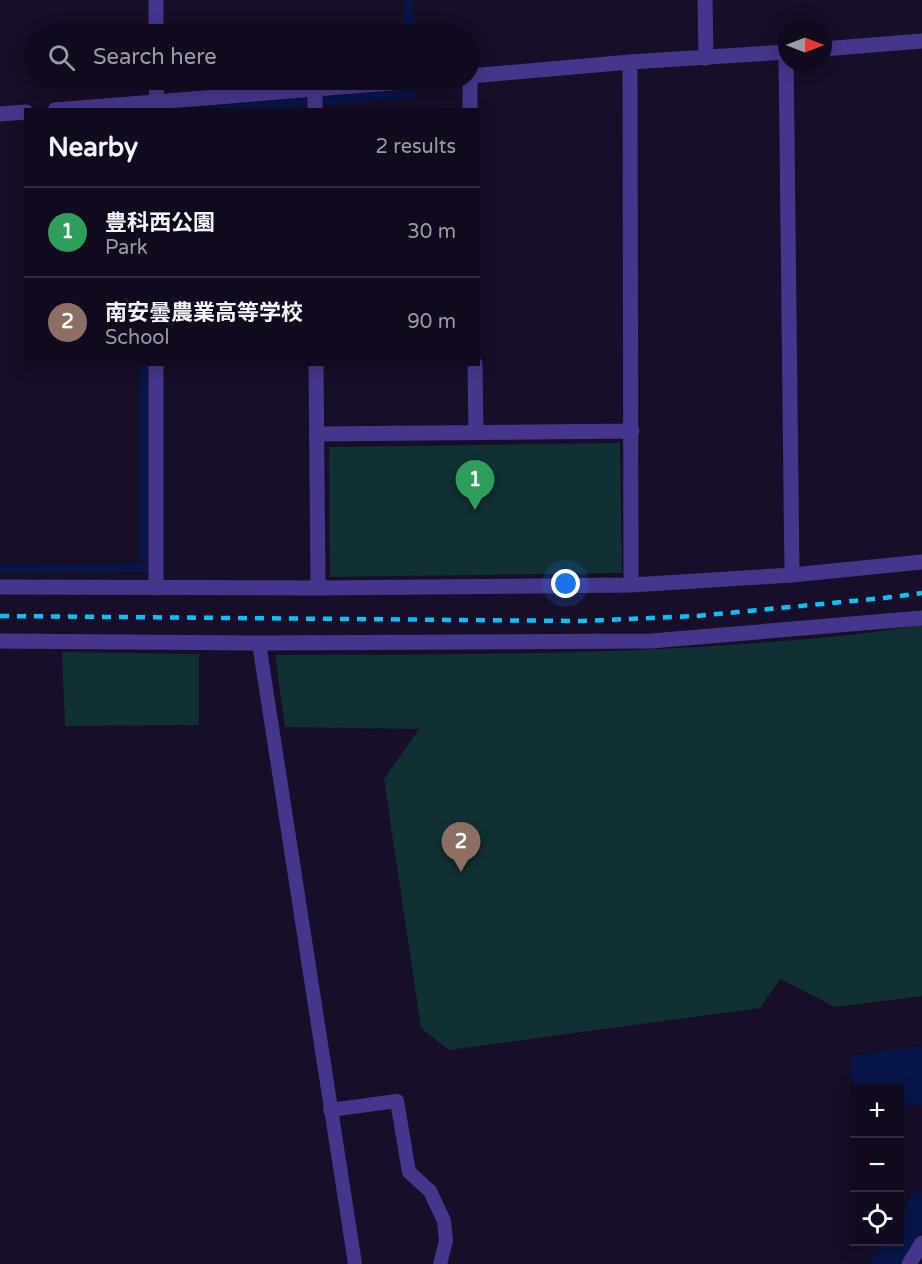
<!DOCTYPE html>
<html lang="en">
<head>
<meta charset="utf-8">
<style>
	body { margin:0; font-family:"Varela Round","Noto Sans JP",sans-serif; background:#1a1328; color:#f1f3f6 }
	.controls { position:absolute; right:18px; bottom:18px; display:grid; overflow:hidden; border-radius:0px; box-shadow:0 3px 15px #0003 }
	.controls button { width:54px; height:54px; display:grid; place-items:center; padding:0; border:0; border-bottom:2px solid #302b3d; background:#110a1f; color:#f1f3f6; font:30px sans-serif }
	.compass { position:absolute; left:778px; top:18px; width:54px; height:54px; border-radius:50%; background:#110a1f; box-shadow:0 3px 15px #0003; rotate:90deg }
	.you { position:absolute; left:566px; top:584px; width:21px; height:21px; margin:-15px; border:4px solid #fff; border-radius:50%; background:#1a73e8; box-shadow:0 0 0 9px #1a73e833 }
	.badge { display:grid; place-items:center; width:39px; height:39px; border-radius:50%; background:#2563eb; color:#fff; font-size:20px; font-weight:700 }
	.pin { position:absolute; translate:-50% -50px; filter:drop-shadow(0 2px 3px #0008) }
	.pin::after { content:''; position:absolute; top:32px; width:21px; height:18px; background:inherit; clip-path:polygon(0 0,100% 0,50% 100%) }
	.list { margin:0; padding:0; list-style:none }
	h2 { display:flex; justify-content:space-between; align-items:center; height:78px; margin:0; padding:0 24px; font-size:26px }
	h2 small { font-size:20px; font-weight:400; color:#9c9aa4 }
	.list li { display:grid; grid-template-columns:39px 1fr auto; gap:18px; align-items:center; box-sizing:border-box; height:90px; padding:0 24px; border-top:2px solid #302b3d }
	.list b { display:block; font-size:22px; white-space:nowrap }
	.list p { margin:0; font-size:20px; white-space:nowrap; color:#9c9aa4 }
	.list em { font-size:20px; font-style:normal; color:#9c9aa4 }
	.icon { flex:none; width:33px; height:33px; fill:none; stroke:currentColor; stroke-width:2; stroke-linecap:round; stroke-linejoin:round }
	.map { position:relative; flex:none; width:922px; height:1264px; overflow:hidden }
	.search { position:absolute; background:#110a1f; box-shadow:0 3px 15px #0003; left:24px; top:24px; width:456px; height:66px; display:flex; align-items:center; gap:15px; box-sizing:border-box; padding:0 21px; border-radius:33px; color:#9c9aa4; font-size:22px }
	.panel { position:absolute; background:#110a1f; box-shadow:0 3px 15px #0003; left:24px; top:108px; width:456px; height:258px; border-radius:0px }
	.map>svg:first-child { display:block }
</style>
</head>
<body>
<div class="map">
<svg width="922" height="1264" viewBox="0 0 922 1264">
	<rect width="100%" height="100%" fill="#170e29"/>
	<path fill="#113033" d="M620,443L622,573L330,577L329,447Z
		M922,625V996L835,1007L780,979L760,1008L449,1050L421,1028L384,779L419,729L285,727L275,655C459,655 644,655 828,637C859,635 891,629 922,625Z
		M62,652L199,654V725L65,726Z"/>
	<path fill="#071549" d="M922,1046V1104L900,1107V1088H854V1093L850,1056Z"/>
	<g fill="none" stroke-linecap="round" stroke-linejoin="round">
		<path stroke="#071549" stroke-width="8" d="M408,0L410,34
			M212,110L410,94L411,80
			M0,569L144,568V364"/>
		<path stroke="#071549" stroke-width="26" d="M900,1241L922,1205
			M885,1264L899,1242"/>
		<path stroke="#46368b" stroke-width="14" d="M259,643L355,1264
			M330,1110L397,1101L409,1172L430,1191L444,1221L446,1241L440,1264"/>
		<path stroke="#46368b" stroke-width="15" d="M156,0V34
			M705,0L706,58
			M823,49L922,41
			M786,52L792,575
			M630,62L631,585
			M470,76L630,62L787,52
			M470,76V110
			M156,80L157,109
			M315,89V110
			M55,110L429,80
			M0,114L26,112
			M316,364L318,588
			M475,364L476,432
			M317,434L632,431
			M0,587L318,588L631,585L792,575L922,562
			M156,588V364
			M0,641L259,643L651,641L922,618
			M909,1264L922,1243"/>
		<path stroke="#02c1ff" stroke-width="4.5" stroke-dasharray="9 8" stroke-linecap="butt" d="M0,616L581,621L696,616L884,598L922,593"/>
	</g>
</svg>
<div class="controls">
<button>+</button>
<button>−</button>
<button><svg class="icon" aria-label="locate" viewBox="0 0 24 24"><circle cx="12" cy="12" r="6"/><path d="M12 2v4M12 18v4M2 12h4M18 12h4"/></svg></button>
</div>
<svg class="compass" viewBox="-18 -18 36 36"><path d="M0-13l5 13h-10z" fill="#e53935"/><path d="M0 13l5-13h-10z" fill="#9c9aa4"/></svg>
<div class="you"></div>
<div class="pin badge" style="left:475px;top:510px;background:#2e9e5b">1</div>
<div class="pin badge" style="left:461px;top:872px;background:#8d6e63">2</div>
<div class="search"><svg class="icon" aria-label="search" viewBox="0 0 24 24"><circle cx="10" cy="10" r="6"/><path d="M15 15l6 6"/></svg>Search here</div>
<section class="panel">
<h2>Nearby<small>2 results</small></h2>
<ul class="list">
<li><span class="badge" style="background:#2e9e5b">1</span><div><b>豊科西公園</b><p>Park</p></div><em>30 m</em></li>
<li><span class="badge" style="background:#8d6e63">2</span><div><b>南安曇農業高等学校</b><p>School</p></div><em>90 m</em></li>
</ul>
</section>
</div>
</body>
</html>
